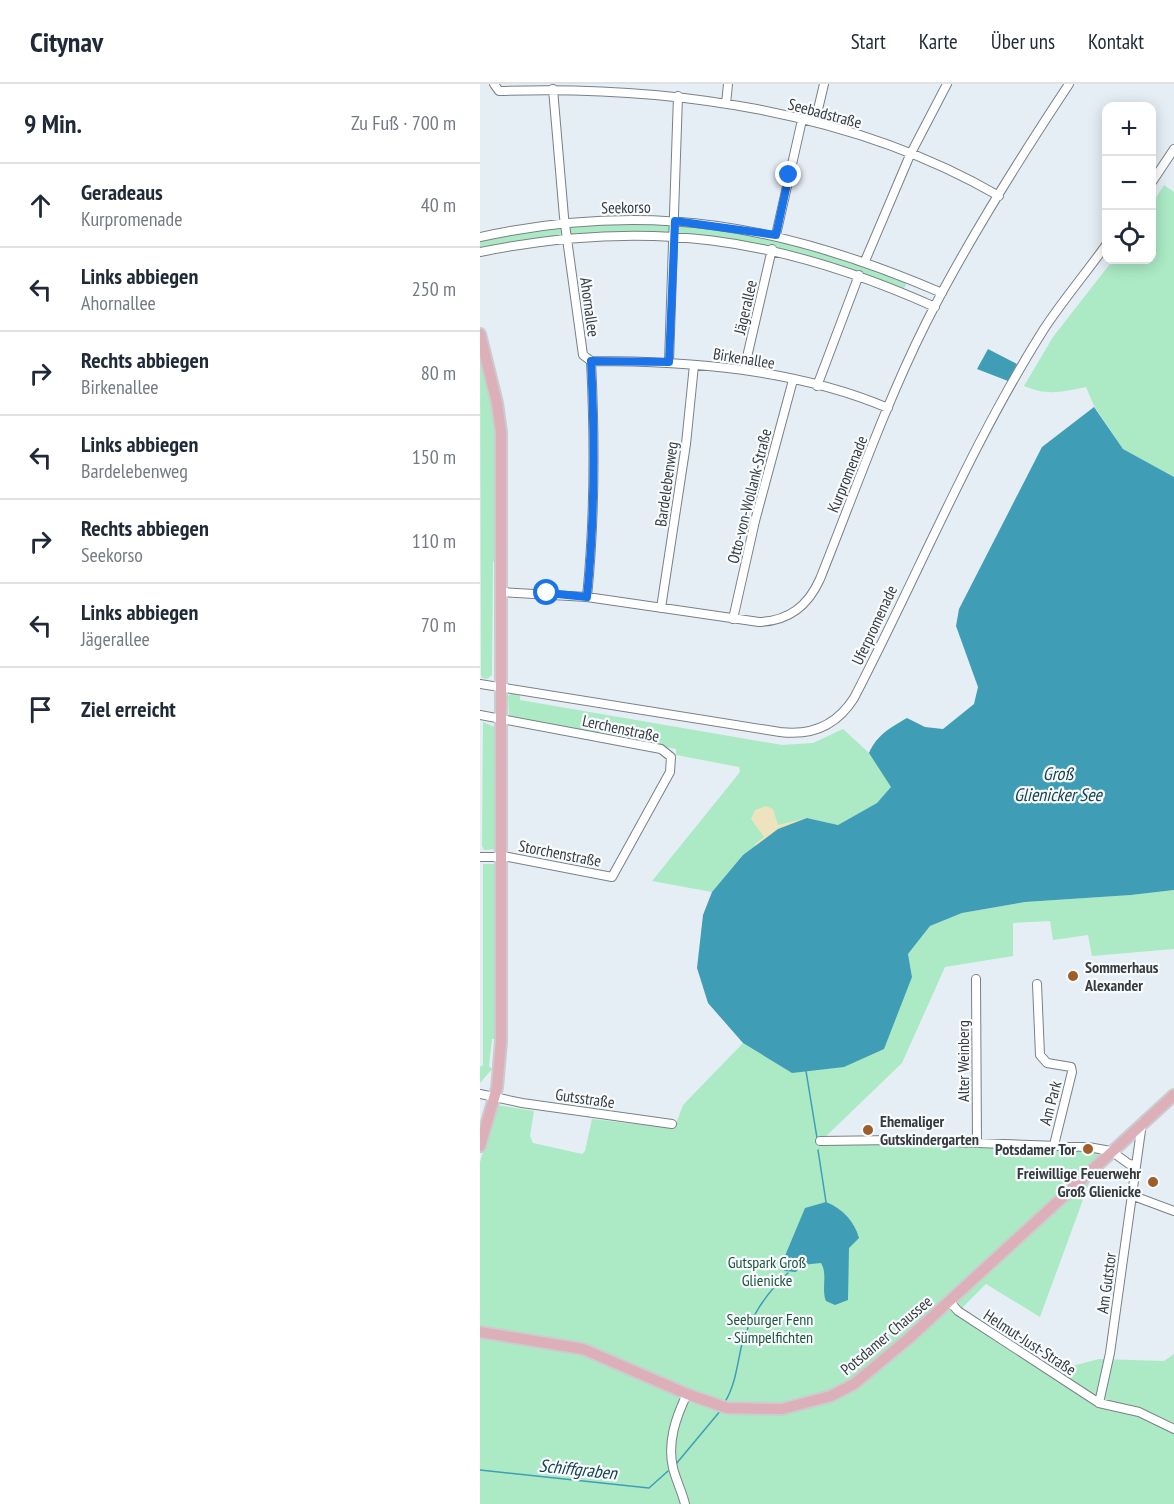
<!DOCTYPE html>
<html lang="de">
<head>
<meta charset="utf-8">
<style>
	body { margin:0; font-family:"PT Sans Narrow",sans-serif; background:#f6f6f7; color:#1f2937 }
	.controls { position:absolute; right:18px; top:18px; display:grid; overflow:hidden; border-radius:12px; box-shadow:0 3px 15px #0003 }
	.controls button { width:54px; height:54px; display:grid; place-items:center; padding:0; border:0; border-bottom:2px solid #e0e1e3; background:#fff; color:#1f2937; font:30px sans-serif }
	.stop { position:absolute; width:18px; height:18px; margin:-14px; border:4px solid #1a73e8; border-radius:50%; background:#fff }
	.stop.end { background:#1a73e8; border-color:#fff; box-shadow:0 2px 6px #0008 }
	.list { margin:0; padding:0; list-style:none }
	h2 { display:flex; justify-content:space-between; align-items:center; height:78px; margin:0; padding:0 24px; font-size:26px }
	h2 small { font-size:20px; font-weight:400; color:#747a83 }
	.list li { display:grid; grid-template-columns:39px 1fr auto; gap:18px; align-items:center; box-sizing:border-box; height:84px; padding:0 24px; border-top:2px solid #e0e1e3 }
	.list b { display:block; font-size:22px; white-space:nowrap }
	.list p { margin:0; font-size:20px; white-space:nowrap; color:#747a83 }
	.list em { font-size:20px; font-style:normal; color:#747a83 }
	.icon { flex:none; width:33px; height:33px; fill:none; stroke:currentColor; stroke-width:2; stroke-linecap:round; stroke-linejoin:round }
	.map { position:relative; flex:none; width:694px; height:1420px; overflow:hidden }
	header { display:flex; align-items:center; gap:36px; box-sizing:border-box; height:84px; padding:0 30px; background:#fff; border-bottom:2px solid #e0e1e3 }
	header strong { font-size:28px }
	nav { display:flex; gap:33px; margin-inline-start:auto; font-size:21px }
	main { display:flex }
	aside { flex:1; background:#fff }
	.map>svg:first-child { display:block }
</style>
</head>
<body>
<header>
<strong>Citynav</strong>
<nav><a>Start</a><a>Karte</a><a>Über uns</a><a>Kontakt</a></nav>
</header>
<main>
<aside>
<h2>9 Min.<small>Zu Fuß · 700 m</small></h2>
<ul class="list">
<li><svg class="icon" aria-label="ahead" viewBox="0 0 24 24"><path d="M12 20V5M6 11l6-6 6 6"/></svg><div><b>Geradeaus</b><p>Kurpromenade</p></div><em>40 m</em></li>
<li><svg class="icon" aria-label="left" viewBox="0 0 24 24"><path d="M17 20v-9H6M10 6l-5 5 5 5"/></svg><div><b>Links abbiegen</b><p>Ahornallee</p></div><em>250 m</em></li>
<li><svg class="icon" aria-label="right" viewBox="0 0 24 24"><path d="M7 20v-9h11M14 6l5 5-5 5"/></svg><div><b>Rechts abbiegen</b><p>Birkenallee</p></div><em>80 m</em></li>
<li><svg class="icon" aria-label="left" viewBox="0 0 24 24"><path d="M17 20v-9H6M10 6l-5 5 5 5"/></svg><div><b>Links abbiegen</b><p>Bardelebenweg</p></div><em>150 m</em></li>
<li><svg class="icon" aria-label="right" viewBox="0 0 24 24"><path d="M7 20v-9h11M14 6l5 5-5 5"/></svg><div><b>Rechts abbiegen</b><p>Seekorso</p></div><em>110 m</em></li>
<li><svg class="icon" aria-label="left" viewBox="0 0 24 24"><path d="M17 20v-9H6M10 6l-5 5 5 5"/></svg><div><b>Links abbiegen</b><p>Jägerallee</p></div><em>70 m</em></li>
<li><svg class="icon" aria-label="arrive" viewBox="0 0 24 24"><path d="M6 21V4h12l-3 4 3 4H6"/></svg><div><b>Ziel erreicht</b></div></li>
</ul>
</aside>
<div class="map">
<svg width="694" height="1420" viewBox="0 0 694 1420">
	<rect width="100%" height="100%" fill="#e5eef5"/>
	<path fill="#abeac5" d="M684,101L694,108V393L643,365L614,322L606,303C582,308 567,312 544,302L573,253L633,176H672V120Z
		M191,139V149L91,150L89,142Z
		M82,141L84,151L0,165V155Z
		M198,141L243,144L331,163L425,196L426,201L424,204H419C347,175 276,157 199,149Z
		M0,263L17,338L18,476L13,478L12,591L7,595L2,594L1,591Z
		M33,608L40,609V616L302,661L333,659L363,645L389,669C397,651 410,643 427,634L428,688L397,719L358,741L327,734L263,771L232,808L172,797L260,688L259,683L196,671V665L29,632L28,612Z
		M3,638L17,644L19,765L4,766L2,762Z
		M3,780H19L18,937L15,955H12L9,982L12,985L0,999V983L3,981Z
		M694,806V865L612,872L608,851L573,856L570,837L533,839V872L465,883L422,979L341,1057L622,1064L560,1233L506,1200L479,1227L569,1288L619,1275L684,1277L694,1270V1420H0V1078L17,1021L54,1027L50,1052L53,1059L102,1070L105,1067L112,1035L191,1044L197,1037L203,1021L263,959L312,989L432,893L428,870L450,842L482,829L545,818L651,811Z"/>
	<path fill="#ede3be" d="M286,722L293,725L298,741L327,734L298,745L276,763L275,760L284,753L271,735L275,726Z"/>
	<path fill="#3f9db6" d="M508,265L537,280L528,297L497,285Z
		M614,323L643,365L694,393V806L651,811L545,818L482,829L450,842L428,870L432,893L404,965L364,983L312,989L263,959L228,919L217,884L223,831L232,808L263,771L298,745L327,734L358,741L397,719L411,703L389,669C397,651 410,644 427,634L445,643L463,645L494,620L498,603L476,542L479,525L562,363Z
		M346,1118C363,1125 374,1137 379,1154L369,1164L368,1216L355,1221L346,1217C341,1205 348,1190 341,1179L321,1181L316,1188L304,1187L302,1179L325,1124Z"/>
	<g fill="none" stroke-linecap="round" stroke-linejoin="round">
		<path stroke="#3f9db6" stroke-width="1.5" d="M326,987L337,1054
			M338,1066L346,1118
			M245,1318C255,1301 257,1283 261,1264C268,1236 287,1208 308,1189
			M196,1380L241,1326
			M0,1386L169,1404L188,1387"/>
		<g stroke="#798187" stroke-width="10">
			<path id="minor" d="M14,0L19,7C187,1 371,26 519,112
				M73,5L84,133L103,271L111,277
				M246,20L248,0
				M335,38L344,0
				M672,98L694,65
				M296,151L322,36
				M0,153C170,116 304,141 462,209
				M0,168C168,134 299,153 455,223
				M385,177L430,71L467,0
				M111,277C210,277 316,285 408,324
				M189,278L198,12
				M264,286L292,165
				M337,302L379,191
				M21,508L107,513L279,538C309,537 328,522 340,495C374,410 405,321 446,239C488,156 538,77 589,0
				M107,513C115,433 115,356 111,277
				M181,524L206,360L214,281
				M253,535L275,437L313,296
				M0,600L300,648C332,652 357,641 374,614C438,491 490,362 564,245C583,216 606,189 626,161
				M0,631L181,665L191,673L190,688L132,793L28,773H0
				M496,895L497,1059
				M557,900L560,971L567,979L591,983L592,988L574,1061
				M0,1010L42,1019L192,1040
				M340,1057L415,1056L607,1063
				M608,1063L631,1067L649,1080L656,1081
				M651,1111L694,1127
				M469,1217L478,1227L619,1319L659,1328L694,1345
				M619,1319L630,1269L662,1039
				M205,1420C202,1408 196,1396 193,1384C187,1358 196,1333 207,1310"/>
		</g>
		<g stroke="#cbcccd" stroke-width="14">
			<path id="major" d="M0,250L17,319L21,348V958L17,1004L0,1062
				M0,1248L103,1265L207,1310L247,1324L302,1325L351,1312L374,1300L428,1255L694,1011"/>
		</g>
		<use href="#minor" stroke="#fff" stroke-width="8"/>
		<use href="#major" stroke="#ddafb8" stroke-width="10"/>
	</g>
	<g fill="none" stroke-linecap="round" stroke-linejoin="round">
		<path stroke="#1a73e8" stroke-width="8" d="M67,509L107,513C115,433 115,356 111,277L189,278L195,137L296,151L309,91"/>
	</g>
	<g fill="#9f5e29" stroke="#f7fbfe" stroke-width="2">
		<circle cx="593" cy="892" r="6"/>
		<circle cx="388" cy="1046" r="6"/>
		<circle cx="608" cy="1065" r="6"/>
		<circle cx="673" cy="1098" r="6"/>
	</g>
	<g text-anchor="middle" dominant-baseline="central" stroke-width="4.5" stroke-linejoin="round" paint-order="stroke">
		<g font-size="16" fill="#383b3e" stroke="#f7fbfe">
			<text transform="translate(345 29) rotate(15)">Seebadstraße</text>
			<text transform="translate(146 123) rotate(-1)">Seekorso</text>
			<text transform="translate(110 223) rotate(82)">Ahornallee</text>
			<text transform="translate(265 223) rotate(-77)">Jägerallee</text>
			<text transform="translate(264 274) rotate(9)">Birkenallee</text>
			<text transform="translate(367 390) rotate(-68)">Kurpromenade</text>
			<text transform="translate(186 400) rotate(-82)">Bardelebenweg</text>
			<text transform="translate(269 412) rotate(-76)">Otto-von-Wollank-Straße</text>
			<text transform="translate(394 541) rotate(-65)">Uferpromenade</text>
			<text transform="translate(141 644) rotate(12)">Lerchenstraße</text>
			<text transform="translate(80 769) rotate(11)">Storchenstraße</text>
			<text transform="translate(483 977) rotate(-90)">Alter Weinberg</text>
			<text transform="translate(105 1014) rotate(8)">Gutsstraße</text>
			<text transform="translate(570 1019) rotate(-75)">Am Park</text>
			<text transform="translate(626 1199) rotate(-82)">Am Gutstor</text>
			<text transform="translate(406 1251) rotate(-40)">Potsdamer Chaussee</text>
			<text transform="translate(550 1258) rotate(33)">Helmut-Just-Straße</text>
		</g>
		<g font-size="16" font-weight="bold" fill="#383b3e" stroke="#f7fbfe" text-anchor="start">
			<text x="605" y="883">Sommerhaus<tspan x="605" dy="18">Alexander</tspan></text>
			<text x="400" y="1037">Ehemaliger<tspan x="400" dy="18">Gutskindergarten</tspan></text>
			<text x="596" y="1065" text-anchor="end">Potsdamer Tor</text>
			<text x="661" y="1089" text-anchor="end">Freiwillige Feuerwehr<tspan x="661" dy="18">Groß Glienicke</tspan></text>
		</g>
		<g font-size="16" fill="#1e553a" stroke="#f7fbfe">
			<text x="287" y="1178">Gutspark Groß<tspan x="287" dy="18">Glienicke</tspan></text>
			<text x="290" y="1235">Seeburger Fenn<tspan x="290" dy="18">- Sümpelfichten</tspan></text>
		</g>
		<g font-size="18" font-style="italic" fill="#18424d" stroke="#f7fbfe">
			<text x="578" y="689">Groß<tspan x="578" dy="21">Glienicker See</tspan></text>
			<text transform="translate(98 1385) rotate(6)">Schiffgraben</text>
		</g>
	</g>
</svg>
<div class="controls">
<button>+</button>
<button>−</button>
<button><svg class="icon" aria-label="locate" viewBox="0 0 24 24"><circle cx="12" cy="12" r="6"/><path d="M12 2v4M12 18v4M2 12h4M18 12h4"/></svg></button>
</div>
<div class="stop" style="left:67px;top:509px"></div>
<div class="stop end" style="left:309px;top:91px"></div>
</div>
</main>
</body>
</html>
